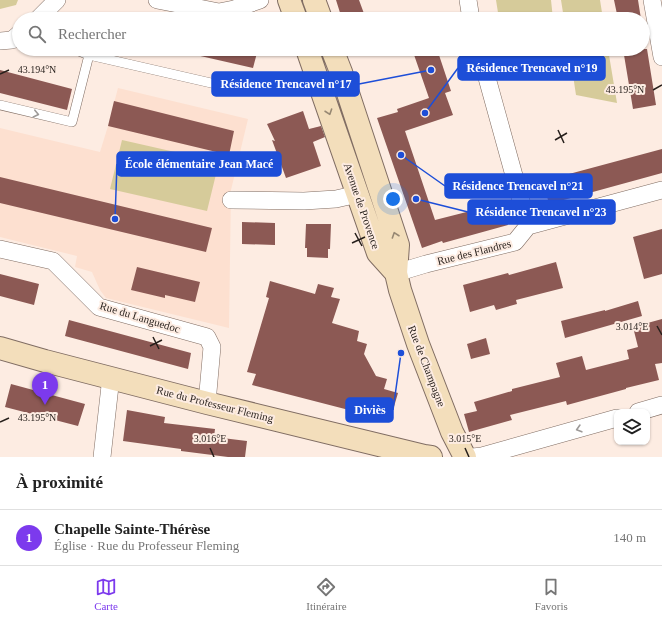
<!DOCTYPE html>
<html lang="fr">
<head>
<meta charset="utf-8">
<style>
	body { margin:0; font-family:"Times New Roman",serif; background:#f2f2f2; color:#222 }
	.controls { position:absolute; right:12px; bottom:12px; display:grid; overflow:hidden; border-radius:8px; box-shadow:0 1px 3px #0004 }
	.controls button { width:36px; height:36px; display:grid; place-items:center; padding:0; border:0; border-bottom:1px solid #e0e0e0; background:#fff; color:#222; font:20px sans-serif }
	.you { position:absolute; left:393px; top:199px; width:14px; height:14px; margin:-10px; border:3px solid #fff; border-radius:50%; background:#1a73e8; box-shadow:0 0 0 6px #1a73e833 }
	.badge { display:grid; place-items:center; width:26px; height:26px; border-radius:50%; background:#7c3aed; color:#fff; font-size:13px; font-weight:700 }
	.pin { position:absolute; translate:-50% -33px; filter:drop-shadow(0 1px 2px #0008) }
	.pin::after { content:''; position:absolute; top:21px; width:14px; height:12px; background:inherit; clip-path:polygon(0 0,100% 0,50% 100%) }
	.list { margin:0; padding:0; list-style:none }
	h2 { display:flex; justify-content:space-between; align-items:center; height:52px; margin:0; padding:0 16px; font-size:17px }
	h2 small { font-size:13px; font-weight:400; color:#767676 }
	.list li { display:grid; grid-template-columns:26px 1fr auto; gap:12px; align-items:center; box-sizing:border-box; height:56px; padding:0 16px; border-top:1px solid #e0e0e0 }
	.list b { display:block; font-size:15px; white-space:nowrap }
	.list p { margin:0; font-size:13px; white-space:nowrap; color:#767676 }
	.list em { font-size:13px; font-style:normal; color:#767676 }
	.icon { flex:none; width:22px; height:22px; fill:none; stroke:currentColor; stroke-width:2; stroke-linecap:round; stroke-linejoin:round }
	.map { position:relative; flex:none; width:662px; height:457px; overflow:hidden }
	.search { position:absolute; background:#fff; box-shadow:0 1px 3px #0004; left:12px; right:12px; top:12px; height:44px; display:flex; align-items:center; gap:10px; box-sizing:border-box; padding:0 14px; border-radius:22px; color:#767676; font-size:15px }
	.sheet { height:108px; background:#fff }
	nav { display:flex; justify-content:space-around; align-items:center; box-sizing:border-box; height:56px; border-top:1px solid #e0e0e0; background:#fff; font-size:11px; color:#767676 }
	nav a { display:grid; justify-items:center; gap:2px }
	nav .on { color:#7c3aed }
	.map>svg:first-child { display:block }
</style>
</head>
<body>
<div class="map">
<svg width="662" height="457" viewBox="0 0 662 457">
	<rect width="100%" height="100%" fill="#fdece2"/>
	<path fill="#fde0d0" d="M118,88L248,119L231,190L229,328L106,298L100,290L92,272L75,267L77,256L0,237V128L100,152L108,126Z"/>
	<path fill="#d6cb9a" d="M0,0H18L16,5L0,9Z
		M496,0H551L553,19H499Z
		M561,0H600L603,19H564Z
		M504,49H558L561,72L508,80Z
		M569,49H608L617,103L576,95Z
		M122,140L219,162L207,211L110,189Z"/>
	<path fill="#8c5954" d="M336,0H359L366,19H342Z
		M614,0H638L641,19H618Z
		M197,49H258L253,68L196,55Z
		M412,49H437L451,91L445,93L453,115L405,131L435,220L502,203L508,225L443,243L442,241L422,248L377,118L398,112L397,109L429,98Z
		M623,49H647L656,105L633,109Z
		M0,70L72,89L67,110L0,93Z
		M114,101L234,131L229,155L108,126Z
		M303,111L309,129L321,126L325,137L313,142L321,166L286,178L272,140L275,141L267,124Z
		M662,149V173L549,204L543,181Z
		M0,177L212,228L206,252L0,203Z
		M242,222L275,223V245L242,244Z
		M306,224H331L330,249H328V258L307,257V248H305Z
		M662,229V274L644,279L633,237Z
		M556,262L563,288L516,300L517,304L496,310L494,305L470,312L463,285L508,273L509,275Z
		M137,267L200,282L195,302L165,295V298L131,290Z
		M0,274L39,284L34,305L0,296Z
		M270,281L315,294L318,284L334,288L331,297L340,299L332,323L359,331L357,341L367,344L364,354L376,376L387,379L384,389L398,393L393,410L379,406L376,417L252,385L256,374L247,372L269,298L266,297Z
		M638,301L642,316L565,338L561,321L605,310V311Z
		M662,319V363L655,364L659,380L626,388V389L567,405L566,401L510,415L512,420L469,432L464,414L477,411L474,402L512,391V389L560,377L556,363L582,356L586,370L629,359L627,350L638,347L633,327Z
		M69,320L191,353L188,369L65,336Z
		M486,338L490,354L471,359L467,344Z
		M11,384L85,404L78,426L5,407Z
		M127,410L165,417L164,423L215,429L214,437L247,441L245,457H228L181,451V449L123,441Z"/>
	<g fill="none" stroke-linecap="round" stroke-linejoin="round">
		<g stroke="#806d63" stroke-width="10">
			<path id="lane" d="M74,49L89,55L246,91
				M0,105L72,122L89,55"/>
		</g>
		<g stroke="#806d63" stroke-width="18">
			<path id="street" d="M157,0L219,12L234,9L260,0
				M468,0L471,19
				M652,0L662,57
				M38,19L57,0
				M0,41L12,40L19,34
				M479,49L528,226
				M231,200L304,201L336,199L358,194
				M0,249L53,261L99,307L207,337L212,347L207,403
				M396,273L426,264L515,242L528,226L662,190
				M638,412L662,405
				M102,457L111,377
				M473,457L482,456L617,418"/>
		</g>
		<g stroke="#806d63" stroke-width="24">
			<path id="secondary" d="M289,0L296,19
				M314,0L321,19
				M307,49L378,253L396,273
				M332,49L341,72L398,245L396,273L400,290L418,344L452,432L465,457
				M0,348L45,361L207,403L424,456L431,457"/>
		</g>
		<use href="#lane" stroke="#fff" stroke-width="9"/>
		<use href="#street" stroke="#fff" stroke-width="17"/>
		<use href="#secondary" stroke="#f3debb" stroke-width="22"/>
	</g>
	<defs><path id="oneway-chevron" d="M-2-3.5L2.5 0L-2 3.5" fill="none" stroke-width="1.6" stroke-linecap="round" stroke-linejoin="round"/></defs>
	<g stroke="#978873">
		<use href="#oneway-chevron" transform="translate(329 112) rotate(71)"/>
		<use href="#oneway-chevron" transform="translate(395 235) rotate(-109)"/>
	</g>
	<g stroke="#9d9a98">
		<use href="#oneway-chevron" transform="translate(36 114) rotate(13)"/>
		<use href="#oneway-chevron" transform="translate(579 429) rotate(164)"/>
	</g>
	<path fill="none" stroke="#261f1b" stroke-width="1.5" d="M0,74L9,70M653,90L662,85M558,130L564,143M555,140L567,133M355,233L362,246M352,243L365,237M657,326L662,335M153,337L159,349M150,346L162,340M0,422L9,418M210,448L214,457M465,448L469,457"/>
	<g text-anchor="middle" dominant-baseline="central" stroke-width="4" stroke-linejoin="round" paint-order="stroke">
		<g font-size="11" fill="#261f1b" stroke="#fdece2">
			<text transform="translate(362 206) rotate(71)">Avenue de Provence</text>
			<text transform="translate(474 252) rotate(-14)">Rue des Flandres</text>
			<text transform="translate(140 317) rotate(17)">Rue du Languedoc</text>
			<text transform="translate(427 366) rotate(69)">Rue de Champagne</text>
			<text transform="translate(215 404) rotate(14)">Rue du Professeur Fleming</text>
		</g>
	</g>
	<g font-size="10" text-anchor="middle" fill="#261f1b" stroke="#fdece2" stroke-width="4" stroke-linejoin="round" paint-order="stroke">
		<text x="37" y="73">43.194°N</text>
		<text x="625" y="93">43.195°N</text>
		<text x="632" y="330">3.014°E</text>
		<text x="37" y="421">43.195°N</text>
		<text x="210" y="442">3.016°E</text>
		<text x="465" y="442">3.015°E</text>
	</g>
	<path fill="none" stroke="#1d4ed8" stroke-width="1.5" d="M425 113L458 68M431 70L359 84M115 219L117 164M401 155L445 186M416 199L468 212M401 353L393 410"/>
	<g fill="#1d4ed8" stroke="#fdece2" stroke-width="1.5">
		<circle cx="425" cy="113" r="4"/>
		<circle cx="431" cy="70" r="4"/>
		<circle cx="115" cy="219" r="4"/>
		<circle cx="401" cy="155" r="4"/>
		<circle cx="416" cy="199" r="4"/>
		<circle cx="401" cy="353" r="4"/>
	</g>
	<g fill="#1d4ed8" stroke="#1d4ed8" stroke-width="1.5">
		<rect x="458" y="56" width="147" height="24" rx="4"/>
		<rect x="212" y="72" width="147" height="24" rx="4"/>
		<rect x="117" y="152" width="164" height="24" rx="4"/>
		<rect x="445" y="174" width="147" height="24" rx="4"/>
		<rect x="468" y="200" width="147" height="24" rx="4"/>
		<rect x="346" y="398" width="47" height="24" rx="4"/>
	</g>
	<g font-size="12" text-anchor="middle" font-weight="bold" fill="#fff">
		<text x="532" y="72">Résidence Trencavel n°19</text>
		<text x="286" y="88">Résidence Trencavel n°17</text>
		<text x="199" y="168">École élémentaire Jean Macé</text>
		<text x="518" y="190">Résidence Trencavel n°21</text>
		<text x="541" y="216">Résidence Trencavel n°23</text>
		<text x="370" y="414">Diviès</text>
	</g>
</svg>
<div class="controls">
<button><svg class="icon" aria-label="layers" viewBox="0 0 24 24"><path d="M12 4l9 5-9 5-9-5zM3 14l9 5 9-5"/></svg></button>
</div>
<div class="you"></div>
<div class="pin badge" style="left:45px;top:405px">1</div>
<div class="search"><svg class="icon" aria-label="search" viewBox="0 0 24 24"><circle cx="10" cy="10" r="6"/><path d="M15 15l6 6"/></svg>Rechercher</div>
</div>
<section class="sheet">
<h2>À proximité<small></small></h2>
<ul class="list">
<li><span class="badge">1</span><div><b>Chapelle Sainte-Thérèse</b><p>Église · Rue du Professeur Fleming</p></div><em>140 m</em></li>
</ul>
</section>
<nav>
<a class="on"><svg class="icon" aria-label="map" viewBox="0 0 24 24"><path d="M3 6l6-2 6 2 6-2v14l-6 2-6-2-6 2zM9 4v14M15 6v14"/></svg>Carte</a>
<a><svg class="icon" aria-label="directions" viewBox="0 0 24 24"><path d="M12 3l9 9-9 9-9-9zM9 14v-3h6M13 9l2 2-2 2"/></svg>Itinéraire</a>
<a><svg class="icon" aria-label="saved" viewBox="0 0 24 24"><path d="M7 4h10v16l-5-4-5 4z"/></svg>Favoris</a>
</nav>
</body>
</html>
